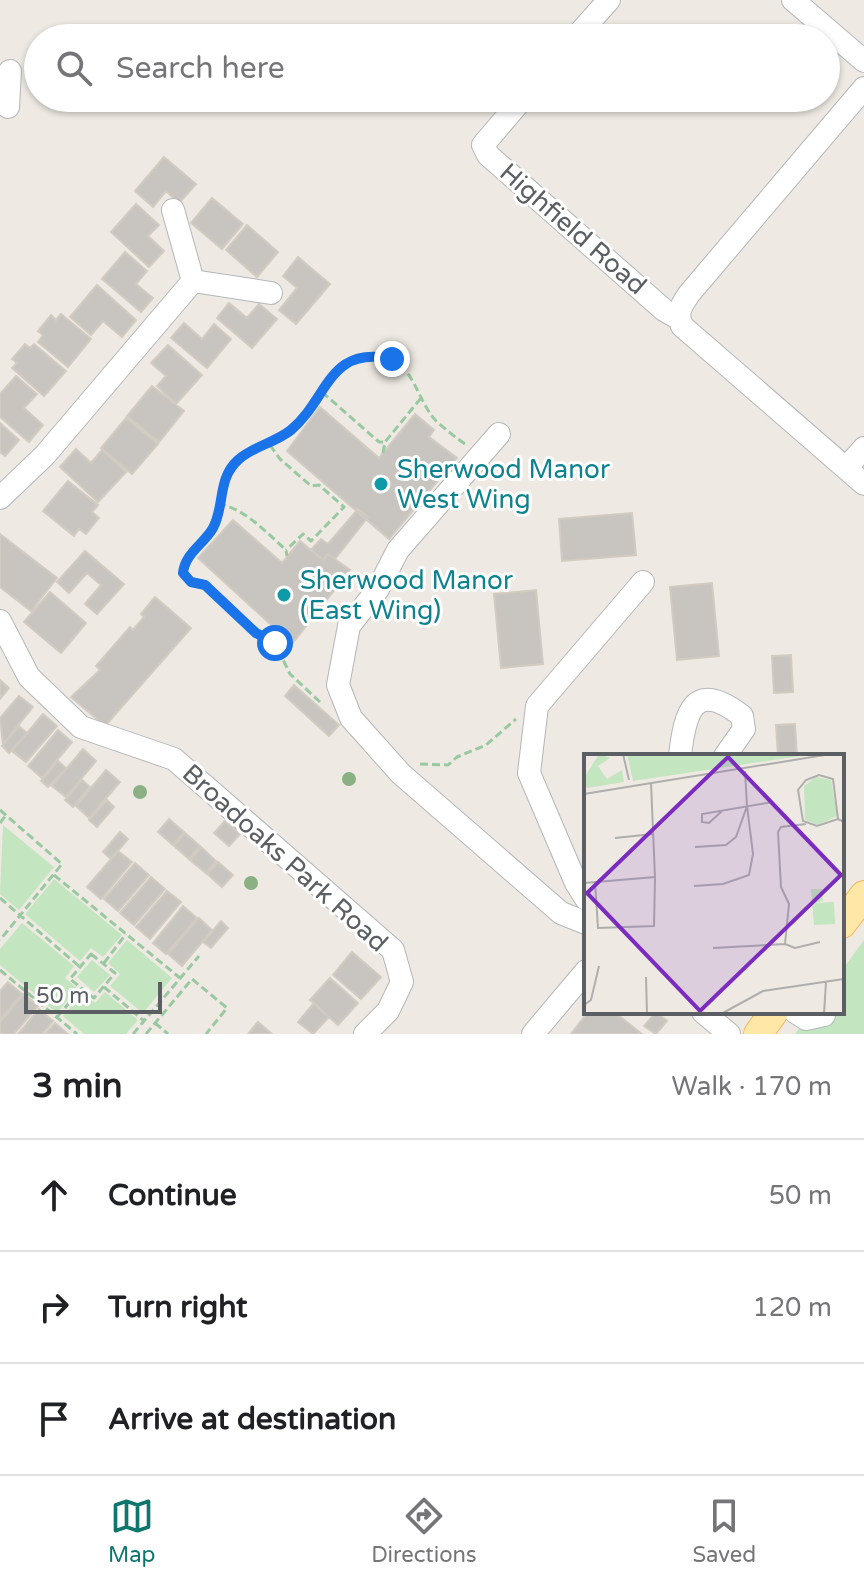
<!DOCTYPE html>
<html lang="en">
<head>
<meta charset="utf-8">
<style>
	body { margin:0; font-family:"Varela Round",sans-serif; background:#f2f2f2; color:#202124 }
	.scale { position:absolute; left:24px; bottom:20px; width:138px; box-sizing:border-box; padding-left:8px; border:4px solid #5b5f63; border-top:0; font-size:22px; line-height:28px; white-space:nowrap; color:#5b5f63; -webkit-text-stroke:6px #fff; paint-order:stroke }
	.stop { position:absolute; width:24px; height:24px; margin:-18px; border:6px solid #1a73e8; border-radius:50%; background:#fff }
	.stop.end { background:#1a73e8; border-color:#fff; box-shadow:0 2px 8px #0008 }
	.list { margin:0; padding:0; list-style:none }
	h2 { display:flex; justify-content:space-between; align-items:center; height:104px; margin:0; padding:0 32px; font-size:34px }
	h2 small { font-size:26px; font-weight:400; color:#757577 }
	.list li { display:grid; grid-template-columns:52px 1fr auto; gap:24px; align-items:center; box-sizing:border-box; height:112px; padding:0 32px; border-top:2px solid #e0e0e0 }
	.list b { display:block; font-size:30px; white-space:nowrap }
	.list em { font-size:26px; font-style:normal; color:#757577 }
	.icon { flex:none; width:44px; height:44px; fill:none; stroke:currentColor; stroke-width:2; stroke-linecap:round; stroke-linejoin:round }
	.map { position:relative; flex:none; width:864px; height:1034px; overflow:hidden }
	.search { position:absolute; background:#fff; box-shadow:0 2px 6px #0004; left:24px; right:24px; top:24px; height:88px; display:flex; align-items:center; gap:20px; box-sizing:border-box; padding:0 28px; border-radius:44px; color:#757577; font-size:30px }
	.sheet { height:440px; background:#fff }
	nav { display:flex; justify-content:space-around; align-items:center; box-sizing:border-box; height:112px; border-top:2px solid #e0e0e0; background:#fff; font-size:22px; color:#757577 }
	nav a { display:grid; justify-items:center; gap:4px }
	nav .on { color:#0f766e }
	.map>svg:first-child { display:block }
</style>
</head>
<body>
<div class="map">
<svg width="864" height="1034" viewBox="0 0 864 1034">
	<rect width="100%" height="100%" fill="#eeeae3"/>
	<path fill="#c3e5bf" d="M3,825L54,867L19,910L0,894Z
		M54,879L122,935L103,957L91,948L80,961L25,914Z
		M22,923L74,966L65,978L77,988L57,1013L0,965V949Z
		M127,940L172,978L143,1013L110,986L120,974L108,963Z
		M864,940V1034H795L811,1012H842V970Z
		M92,960L110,975L94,992L77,977Z
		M105,992L138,1020L126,1034H84L63,1016L83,993L95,1003Z"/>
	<path fill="#c8c5c0" stroke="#d2cbc1" stroke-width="2" d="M164,157L196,184L179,203L166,191L153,207L135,191Z
		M212,198L243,224L222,249L191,223Z
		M136,204L159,225L148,236L164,251L149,267L111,232Z
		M247,225L278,252L257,277L226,250Z
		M125,252L147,271L136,284L153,298L141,312L102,279Z
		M298,257L330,284L296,324L279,310L297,288L283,276Z
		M97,285L136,320L122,337L103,321L91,335L70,317Z
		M229,303L247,318L259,304L277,319L252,348L217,318Z
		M61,314L91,339L68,367L38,342L43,335L38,331L51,315L56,320Z
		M184,323L202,339L214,324L231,339L207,368L171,338Z
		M25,344L30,348L34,344L66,371L44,396L12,368L17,363L12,359Z
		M168,345L202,375L176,404L157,386L166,376L151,363Z
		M16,376L37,394L24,408L43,425L29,442L0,417V394Z
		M152,386L184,411L159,442L127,416Z
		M320,407L379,458L415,414L434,430L429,437L457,458L389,539L287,451Z
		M126,418L158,444L132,474L101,448Z
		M0,423L19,440L5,456L0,452Z
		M76,449L91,463L102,450L126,472L98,502L60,467Z
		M68,481L98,505L92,512L99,518L86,534L79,529L74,536L43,511Z
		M358,509L368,517L335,559L328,554L323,560L311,550L321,539L328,544Z
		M632,513L636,555L562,561L559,519Z
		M233,520L282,563L300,541L323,560L328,554L350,570L292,644L198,558Z
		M0,534L57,578L31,611L0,587Z
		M85,551L124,584L97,614L85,604L101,585L87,573L69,593L57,582Z
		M712,583L719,656L677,660L670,587Z
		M536,590L543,664L501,668L494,594Z
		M50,592L86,623L61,653L24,622Z
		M155,597L191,628L105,726L71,697L100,670L96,666L130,627L133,630L144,617L141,614Z
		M791,655L793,692L774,693L772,656Z
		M0,680L9,688L0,699Z
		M294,685L339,725L329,736L285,696Z
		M19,696L33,707L3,744L0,718Z
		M43,714L57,726L26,762L12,751Z
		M795,724L797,756H778L776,725Z
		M19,726L27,733L9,753L2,746Z
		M58,730L72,742L42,778L28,766Z
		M83,749L96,761L66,797L52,786Z
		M58,761L66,768L48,787L41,781Z
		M106,770L120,782L89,818L76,806Z
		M82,780L90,787L73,807L65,800Z
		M107,800L114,807L97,827L89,820Z
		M169,819L184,832L173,845L158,832Z
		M225,821L240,834L229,846L214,833Z
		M120,832L128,839L111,859L103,852Z
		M185,833L200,846L189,859L174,846Z
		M201,847L216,861L206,873L190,860Z
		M118,851L132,862L101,899L87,887Z
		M218,862L233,875L222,887L207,874Z
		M135,863L149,875L118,911L104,899Z
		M151,877L165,889L134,925L120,913Z
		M167,891L181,902L150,939L136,927Z
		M183,906L197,918L166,954L153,943Z
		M199,918L212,930L182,966L168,954Z
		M221,921L228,928L211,948L203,942Z
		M352,952L381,977L361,999L333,975Z
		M330,978L358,1003L338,1025L310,1000Z
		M8,982L22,994L0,1019V991Z
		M24,994L38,1006L14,1034H0V1022Z
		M314,1003L329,1017L313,1034L298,1022Z
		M39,1009L53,1021L42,1034H18Z
		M588,1012H614L642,1034H571Z
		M656,1012L667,1021L656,1034L644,1026Z
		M258,1022L272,1034H248Z
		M55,1023L68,1034H45Z"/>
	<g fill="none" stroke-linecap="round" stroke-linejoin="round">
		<g stroke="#b3b6ba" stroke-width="24">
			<path id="minor" d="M793,0L864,61
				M575,38L609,0
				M864,88L689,294C681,306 676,312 682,326L864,484
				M523,98L483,145L488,155L664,310L678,318
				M8,107L10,71
				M173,210L193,281
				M193,281L271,293
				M499,434L398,550L378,589L349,626L338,685L351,718L401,774L561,913L586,923
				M846,468L864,448
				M0,498L45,455L193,281
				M0,621L29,677L81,727L174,759L393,950L402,982L388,1011L365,1034
				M680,756C685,711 694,679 742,716L744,729L725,756
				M586,899L576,883L529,773L537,706L643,582
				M703,1012L729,1034
				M795,1012L806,1019L824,1015
				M533,1034L586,971"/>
		</g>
		<g stroke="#f0b659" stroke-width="30">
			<path id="major" d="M842,924L864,895
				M758,1034L774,1012"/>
		</g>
		<path stroke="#99c9a1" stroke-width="3" stroke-dasharray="8 4" stroke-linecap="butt" d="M322,392L379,442H385
			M270,445L280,459L311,486L319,485L344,507L311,541L303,534L286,550
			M383,453L385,442L421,398
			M218,503C246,510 265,531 286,550L287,556
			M320,702L290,674L275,643L256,633L205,585L191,582L183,573C185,551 210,543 216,523C222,501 219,478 237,460C252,447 274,443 290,430C320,406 331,349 378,356C415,361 415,398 436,421C445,429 455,437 465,444
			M420,764L448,765L457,757L486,745L516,719
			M0,810L62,864L0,940
			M0,823L6,815
			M54,875L180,978
			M0,898L80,967
			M91,954L115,973L94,998L70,979Z
			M104,963L126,934
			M0,970L77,1034
			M104,987L144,1021
			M57,1017L82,988
			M155,1023L168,1034
			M133,1034L199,956
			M146,1034L192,979L227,1008L206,1034"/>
		<use href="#minor" stroke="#fff" stroke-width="22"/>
		<use href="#major" stroke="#fee7a7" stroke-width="28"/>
	</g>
	<g fill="#8ab083">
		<circle cx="349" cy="779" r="7"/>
		<circle cx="140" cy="792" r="7"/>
		<circle cx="251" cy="883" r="7"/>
	</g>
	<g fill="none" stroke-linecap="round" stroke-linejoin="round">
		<path stroke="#1a73e8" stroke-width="10" d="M275,643L256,633L205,585L191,582L183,573C185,553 204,544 213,528C225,506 217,479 238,460C253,446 275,443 291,430C329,398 328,345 392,359"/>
	</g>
	<g fill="#0f9aa8" stroke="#fff" stroke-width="3">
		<circle cx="381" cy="484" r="8"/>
		<circle cx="284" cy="595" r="8"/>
	</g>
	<g text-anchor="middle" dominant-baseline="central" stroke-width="6" stroke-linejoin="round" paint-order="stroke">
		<g font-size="26" fill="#5b5f63" stroke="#fff">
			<text transform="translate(573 229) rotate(41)">Highfield Road</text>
			<text transform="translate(285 858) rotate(42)">Broadoaks Park Road</text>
		</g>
		<g font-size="26" fill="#0d838f" stroke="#fff" text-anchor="start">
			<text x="397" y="469">Sherwood Manor<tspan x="397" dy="30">West Wing</tspan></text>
			<text x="300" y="580">Sherwood Manor<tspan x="300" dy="30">(East Wing)</tspan></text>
		</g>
	</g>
	<g transform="translate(584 754)">
		<rect width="260" height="260" fill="#eeeae3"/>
		<path d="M15,0L26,4L14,12L23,25L38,16L40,28L3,34L0,24ZM43,0H229L49,27ZM232,23L247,26L253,62L234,71L221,66L220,32ZM227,135H238L239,147L231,149L250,148L251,170L230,171Z" fill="#c3e5bf"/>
		<path fill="none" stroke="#afaeac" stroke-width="2" d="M39,0L45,26M0,40L247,0M138,57L125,69L118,68V60L189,48M254,65L233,72L219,67L214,36L222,26L235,21L249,25L254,65L260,68M31,84L69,80M111,93L142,91L152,83L163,52L161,17M11,128L14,174L70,172L71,123M0,129L71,123L67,29M110,132L139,130L165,121L169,100L163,52M201,190L211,194L236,188M129,194L201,190L205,150L197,133L194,78L197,73L222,70M62,223L63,260M0,251L7,246L15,212M137,260L179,237L260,225M240,260L242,228"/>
		<path fill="#7b2cbf" fill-opacity="0.15" stroke="#7b2cbf" stroke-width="4" d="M144,3L257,121L116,257L3,139Z"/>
		<rect width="260" height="260" fill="none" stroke="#5b5f63" stroke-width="4"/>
	</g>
</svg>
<div class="scale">50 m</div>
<div class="stop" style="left:275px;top:643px"></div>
<div class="stop end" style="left:392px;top:359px"></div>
<div class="search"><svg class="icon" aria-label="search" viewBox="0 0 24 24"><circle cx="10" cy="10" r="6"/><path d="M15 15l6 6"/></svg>Search here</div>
</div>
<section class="sheet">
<h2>3 min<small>Walk · 170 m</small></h2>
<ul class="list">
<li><svg class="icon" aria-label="ahead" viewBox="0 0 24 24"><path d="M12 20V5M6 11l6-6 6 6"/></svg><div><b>Continue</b></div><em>50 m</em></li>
<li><svg class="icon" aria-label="right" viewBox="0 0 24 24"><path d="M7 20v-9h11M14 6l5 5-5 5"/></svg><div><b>Turn right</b></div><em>120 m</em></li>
<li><svg class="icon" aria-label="arrive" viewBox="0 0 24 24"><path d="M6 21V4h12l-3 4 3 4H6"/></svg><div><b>Arrive at destination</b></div></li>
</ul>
</section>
<nav>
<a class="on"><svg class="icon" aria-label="map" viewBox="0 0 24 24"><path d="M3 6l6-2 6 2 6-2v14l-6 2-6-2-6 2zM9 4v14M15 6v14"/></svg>Map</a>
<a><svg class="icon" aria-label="directions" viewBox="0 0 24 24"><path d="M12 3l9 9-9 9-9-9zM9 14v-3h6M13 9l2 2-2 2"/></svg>Directions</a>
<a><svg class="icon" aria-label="saved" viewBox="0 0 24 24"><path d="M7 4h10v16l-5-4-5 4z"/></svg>Saved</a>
</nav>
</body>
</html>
